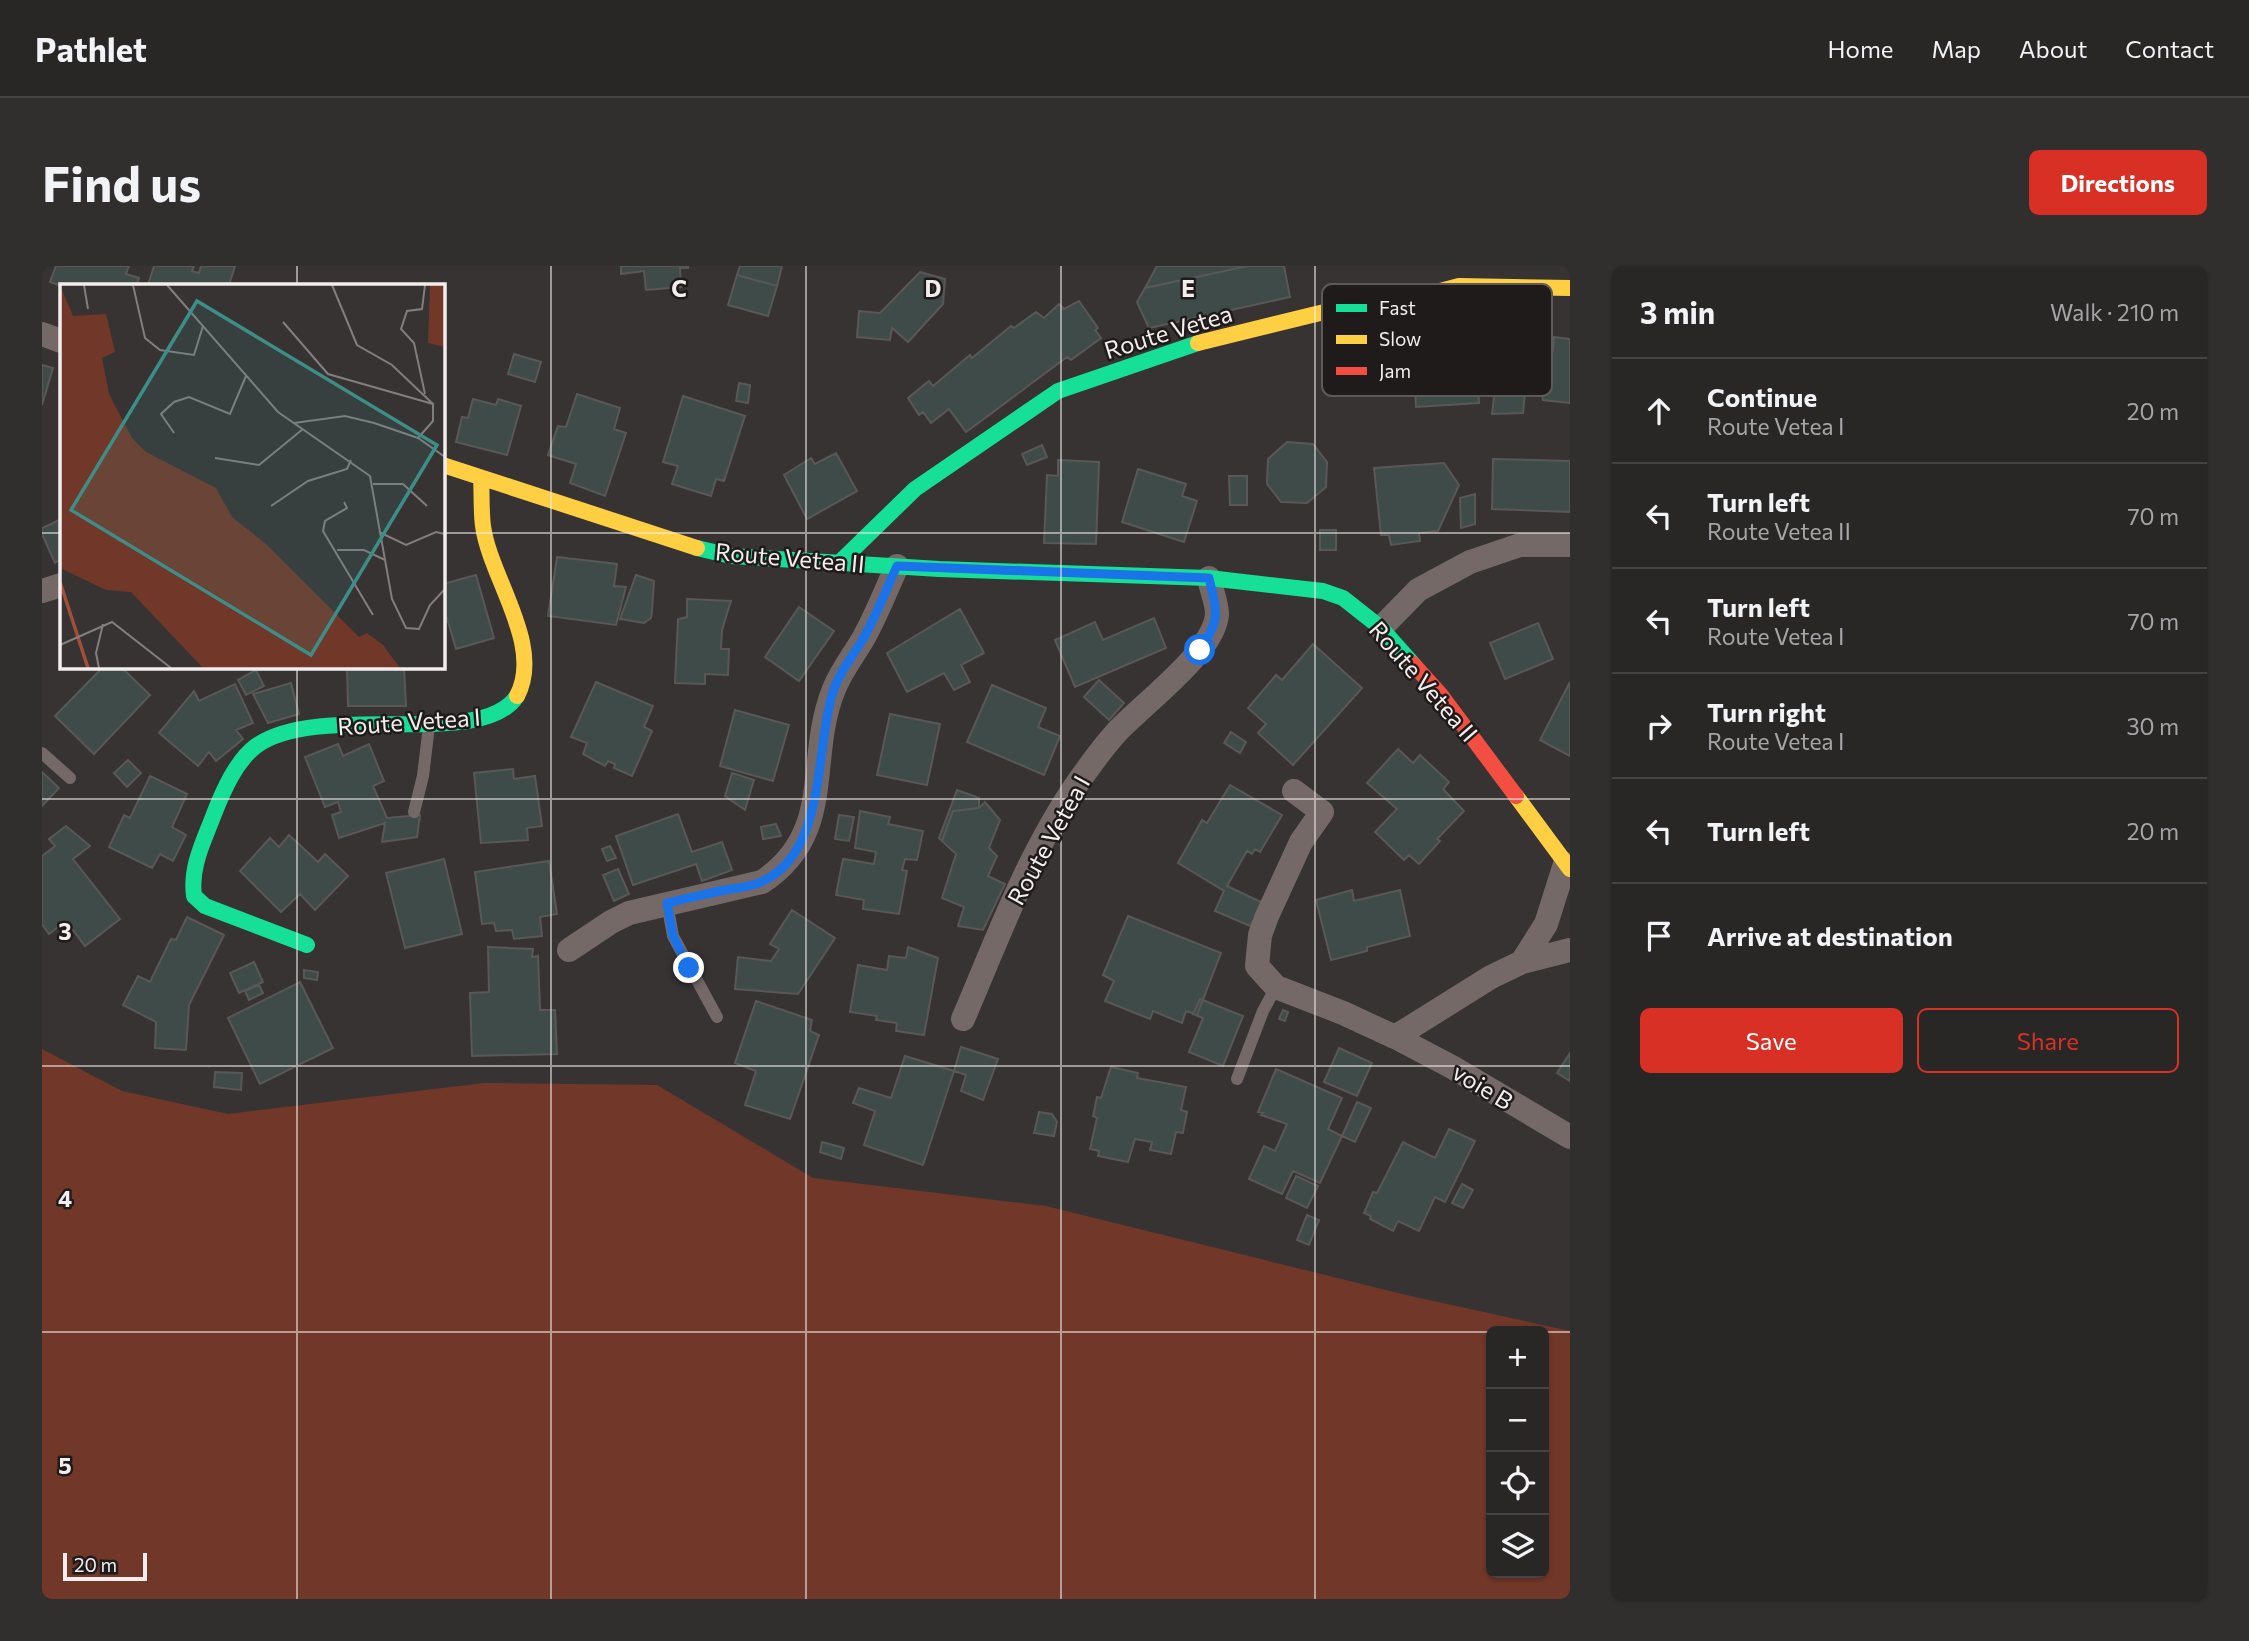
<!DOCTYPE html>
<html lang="en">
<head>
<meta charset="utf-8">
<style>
	body { margin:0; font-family:Commissioner,sans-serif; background:#312e2e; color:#f1f3f6 }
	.controls { position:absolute; right:21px; bottom:21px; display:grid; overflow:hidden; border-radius:10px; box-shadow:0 2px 5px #0004 }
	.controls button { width:63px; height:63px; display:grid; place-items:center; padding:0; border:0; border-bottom:2px solid #454343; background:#292626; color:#f1f3f6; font:35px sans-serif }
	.scale { position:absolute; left:21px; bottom:18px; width:84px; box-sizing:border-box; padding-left:7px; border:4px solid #f3eeed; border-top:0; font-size:19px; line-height:24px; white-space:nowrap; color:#f3eeed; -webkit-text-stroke:5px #1e1b1a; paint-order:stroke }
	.stop { position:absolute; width:21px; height:21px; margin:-16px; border:5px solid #1a73e8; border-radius:50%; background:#fff }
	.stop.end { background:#1a73e8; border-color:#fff; box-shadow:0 2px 7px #0008 }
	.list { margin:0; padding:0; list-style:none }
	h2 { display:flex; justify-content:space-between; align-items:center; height:91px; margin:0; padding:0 28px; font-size:30px }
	h2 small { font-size:23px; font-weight:400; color:#a5a5a7 }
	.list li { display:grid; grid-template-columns:46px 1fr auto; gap:21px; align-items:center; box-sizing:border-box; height:105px; padding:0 28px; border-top:2px solid #454343 }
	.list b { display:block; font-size:26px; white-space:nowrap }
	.list p { margin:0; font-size:23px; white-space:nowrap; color:#a5a5a7 }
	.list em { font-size:23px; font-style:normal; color:#a5a5a7 }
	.actions { display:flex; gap:14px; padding:21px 28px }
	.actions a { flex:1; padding:16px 0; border:2px solid #d93025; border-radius:10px; text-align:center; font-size:24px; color:#d93025 }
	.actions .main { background:#d93025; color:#fff }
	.icon { flex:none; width:38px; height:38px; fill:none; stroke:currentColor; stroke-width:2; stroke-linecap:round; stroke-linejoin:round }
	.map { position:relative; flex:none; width:1528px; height:1333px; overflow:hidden; border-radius:10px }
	header { display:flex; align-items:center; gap:42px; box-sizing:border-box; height:98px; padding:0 35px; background:#292626; border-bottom:2px solid #454343 }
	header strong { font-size:33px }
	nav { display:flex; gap:38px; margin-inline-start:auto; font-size:24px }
	.intro { display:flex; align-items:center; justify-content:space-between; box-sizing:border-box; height:168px; padding:0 42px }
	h1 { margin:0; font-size:49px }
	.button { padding:18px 32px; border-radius:10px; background:#d93025; color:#fff; font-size:24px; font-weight:700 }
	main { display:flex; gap:42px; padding:0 42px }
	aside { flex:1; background:#292626; border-radius:10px; box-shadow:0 2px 5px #0004 }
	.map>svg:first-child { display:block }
</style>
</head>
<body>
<header>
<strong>Pathlet</strong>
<nav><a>Home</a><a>Map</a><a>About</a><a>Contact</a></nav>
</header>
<div class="intro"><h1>Find us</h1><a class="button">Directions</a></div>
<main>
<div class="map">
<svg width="1528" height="1333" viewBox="0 0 1528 1333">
	<rect width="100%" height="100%" fill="#373332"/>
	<path fill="#71382a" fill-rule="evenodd" d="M0,783L80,825L186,848L442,817L615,819L771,912L1004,940L1364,1029L1528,1065V1333H0ZM1449,1065H1502V1307H1449Z"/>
	<path fill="#3e4b49" stroke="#595857" stroke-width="2" d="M14,0H87L84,8L97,12L95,19L19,20L8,16Z
		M112,0H152L150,5L157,7L159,0H193L187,19H106Z
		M579,0H646V2H638L639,21L604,24L602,5L579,8Z
		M698,0H740L735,20L695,9Z
		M1115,0H1206L1103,22Z
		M1206,0H1242L1248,31L1107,62L1095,36L1103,22Z
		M878,6L903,13L901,38L866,76L850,62L848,74L815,71L817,45L838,47Z
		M695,9L735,20L726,50L686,39Z
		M1037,35L1056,62L1053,64L1059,72L1029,94L1025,91L924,166L907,143L889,157L881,146L877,149L866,132L887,115L891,120L928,89L930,92L969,60L972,62L994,46L1002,52L1017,38L1022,43Z
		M1434,71L1437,137L1374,141L1371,75Z
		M1512,71L1528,73V137L1501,134L1499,123L1467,121L1470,81L1511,85Z
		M472,88L499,96L493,116L466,108Z
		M0,99L11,102L0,139Z
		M697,117L708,119L706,137L694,135Z
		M1453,124L1483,127L1481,147L1450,148Z
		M535,128L578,142L572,163L584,167L563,230L528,217L534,198L506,189L516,160L524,161Z
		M641,130L703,150L682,215L674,213L669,230L630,218L636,200L621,196Z
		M431,133L454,139L456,133L479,140L465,189L414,176L420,151L426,152Z
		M1245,176L1271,178L1285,196L1284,221L1265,237L1239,236L1225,218L1226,193Z
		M1000,179L1005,191L985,199L980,188Z
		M794,187L815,225L765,253L742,209L769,192L773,198Z
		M1451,193L1528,195V246L1450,243Z
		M1016,194L1057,196L1054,278L1002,277L1005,209L1016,210Z
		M1402,197L1417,219L1396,265L1377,267L1378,275L1349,279L1347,269H1339L1332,202Z
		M1096,203L1144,218L1140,230L1155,235L1142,276L1080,256Z
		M1187,210H1205V239H1188Z
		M1433,228V258L1419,262L1418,232Z
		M19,253V297L17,294L13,297L0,268V262Z
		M1278,264H1294V284H1278Z
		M515,291L575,298L572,320L584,321L574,359L506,350Z
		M434,309L452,372L414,383L405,352L401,353V318Z
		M594,309L612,315L610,345L609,352L602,357L578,353Z
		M645,333L689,335L680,364L679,383H687L686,409L663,408V418L633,417L636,353L645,351Z
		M757,341L792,365L757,415L723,391Z
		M918,343L942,387L919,399L928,416L912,424L902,407L865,426L845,387Z
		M1112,352L1124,382L1033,421L1013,374L1053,356L1061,374Z
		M1496,357L1511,393L1463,413L1448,377Z
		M1271,378L1320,422L1251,499L1216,467L1224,458L1206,442L1234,409L1240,414Z
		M61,401H79L108,429L52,488L13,450Z
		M305,401H362L364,440H306Z
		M214,404L222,420L204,429L196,414Z
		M1057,414L1082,437L1067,454L1042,431Z
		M554,416L611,440L602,461L610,465L590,510L572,502L573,498L566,495L563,500L541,488L545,477L529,471Z
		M1528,416V490L1498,474Z
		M249,417L257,448L226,457L211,428Z
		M193,418L211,457L194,464L201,473L174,495L167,486L156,500L117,467L152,425L157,435Z
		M950,419L1004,442L996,461L1018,470L1002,509L925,476Z
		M693,444L747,459L731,515L678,500Z
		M848,448L898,458L885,519L835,509Z
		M1189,466L1204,476L1198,487L1182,477Z
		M296,478L301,490L327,478L342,515L331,520L345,552L378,549L375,571L340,576L343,557L297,572L290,549L299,546L296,536L283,541L263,491Z
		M1356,483L1371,497L1378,489L1407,516L1401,523L1422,545L1395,573L1398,575L1377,598L1367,589L1362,594L1333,566L1355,543L1325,517Z
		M86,494L99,507L85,521L72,507Z
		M471,503L472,513L493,510L500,560L485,562L486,574L439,577L432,507Z
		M0,506L17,522L0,540Z
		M690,507L712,514L703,544L683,530Z
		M108,510L145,528L130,561L144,569L131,595L118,588L110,602L67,581L82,549L88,552Z
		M1188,519L1240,549L1218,586L1213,583L1210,588L1205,585L1185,620L1221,637L1208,660L1173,645L1182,625L1136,597L1160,554L1165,557Z
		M915,524L937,532V542L911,545L900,575L897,572Z
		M943,536L958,554L947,582L955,590L946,610L963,618L941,664L916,660L922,641L900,632L914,588L900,575L911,545L937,542Z
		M818,545L848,551L846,558L881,565L875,594L863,593L860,604L865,605L857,648L821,643L822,634L794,629L801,593L832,598L834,586L813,582Z
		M636,548L650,586L680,576L690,604L660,615L654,598L591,619L574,570Z
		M797,549L812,551L807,575L793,573Z
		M734,558L739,570L721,573L719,561Z
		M24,560L48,580L31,593L78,653L43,680L24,655L7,668L0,658V590L13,580L7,573Z
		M247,569L276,596L283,588L306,610L273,644L258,628L239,646L198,605L228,572L237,581Z
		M568,580L574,592L565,595L560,583Z
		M402,593L420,668L363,682L344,607Z
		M507,595L515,648L498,651L500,670L472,673L470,664L454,665L452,657L440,658L433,606Z
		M576,603L587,628L572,635L561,609Z
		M1310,624L1312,635L1358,624L1368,670L1325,681V685L1289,694L1274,634Z
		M750,644L793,672L756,728L693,723L696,691L729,695L737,683L728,678Z
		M1086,650L1179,687L1155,749L1144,745L1140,757L1111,745L1108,753L1063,735L1072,715L1061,709Z
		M145,651L182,669L147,739L144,784L113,782L114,756L81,739L96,710L108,716L129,673L134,674Z
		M446,681L491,683L490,691L496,690L498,744H513L515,788L430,790L428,727L447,726Z
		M866,681L896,692L882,769L854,765L855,757L834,754L835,750L808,746L816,699L845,704L847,690L864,692Z
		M212,696L221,716L197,727L188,707Z
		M262,704L276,706L275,714L262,712Z
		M258,716L291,782L218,818L186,752Z
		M217,719L221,727L207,734L203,725Z
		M1158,733L1201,750L1181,800L1147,786L1161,752L1151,748Z
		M714,735L770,754L768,765L777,769L748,853L703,839L714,805L693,797Z
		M1241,744L1246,746L1243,755L1237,753Z
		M919,781L956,793L941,834L919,825L924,809L912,805Z
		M1297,782L1330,797L1315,830L1282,816Z
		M1528,787V815L1515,807Z
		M863,790L912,805L881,899L822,879L833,845L811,837L817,822L849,832Z
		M1069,801L1096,807L1095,812L1144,821L1139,844L1145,846L1141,867L1134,866L1129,888L1108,884L1110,876L1093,873L1086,896L1056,890L1057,885L1048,883L1055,852L1051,850L1055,831L1059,832Z
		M1234,803L1300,832L1286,863L1300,870L1278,917L1251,905L1240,928L1207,913L1222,880L1233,885L1245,858L1219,849L1221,847L1216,846Z
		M173,806L200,807L199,824L172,821Z
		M1315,836L1329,842L1313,876L1300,870Z
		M997,846L1010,848L1015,856L1012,870L992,867Z
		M1407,863L1433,875L1403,936L1393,931L1377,965L1356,955L1351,965L1328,953L1329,950L1322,947L1331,926L1335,927L1361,876L1393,892Z
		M780,876L802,882L799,893L778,886Z
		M1254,910L1276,920L1265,942L1244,932Z
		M1420,918L1431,924L1421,942L1410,937Z
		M1265,949L1277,954L1267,979L1255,974Z"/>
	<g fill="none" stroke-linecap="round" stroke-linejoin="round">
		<path stroke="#756967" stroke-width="12" d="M0,487L28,512
			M372,546L381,510L387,460
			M625,637L631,670L675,751
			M1195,813L1221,745L1234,721"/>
		<path stroke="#756967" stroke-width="24" d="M0,68L19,75
			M0,325L19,319
			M1339,362L1376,324L1428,296L1478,279H1528
			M1252,525L1280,546L1259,576L1225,650L1218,669L1215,700L1234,721L1301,747L1353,771L1410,801L1528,871
			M527,684L569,656L587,647L720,616C795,566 763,494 792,423C799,405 811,390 821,373C834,350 844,324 855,300
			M1480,696L1504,658L1523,598
			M921,753C958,667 990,577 1047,501C1055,490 1064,478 1073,468C1099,439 1173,386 1175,348C1175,337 1169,323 1167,312
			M1353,771L1449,711L1480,696L1528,684"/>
		<path stroke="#16e098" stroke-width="16" d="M655,282L689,290L897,303L1167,312L1281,325L1301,332L1339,362L1371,398
			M796,298L873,223L1016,125L1156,77
			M265,679L163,640L152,630C148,600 162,575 172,548C181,525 194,495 214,480C278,434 440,485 475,430"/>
		<path stroke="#ffcf43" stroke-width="16" d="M1156,77L1315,38L1383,29L1417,20L1528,22
			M401,199L655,282
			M439,212C440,228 439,245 441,260C448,312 502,379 475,430
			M1474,530L1528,603"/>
		<path stroke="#f24e42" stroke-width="16" d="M1371,398L1398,428L1474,530"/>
	</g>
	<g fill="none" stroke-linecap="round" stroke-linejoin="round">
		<path stroke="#1a73e8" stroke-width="9" d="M647,702L631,670L625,637C644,633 663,628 683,624C695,622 708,621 719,616C784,588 773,486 790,429C796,408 810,391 821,373C834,350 844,324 855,300L1167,312C1175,346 1179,353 1158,384"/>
	</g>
	<path fill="none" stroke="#f3eeed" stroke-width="2" stroke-opacity="0.55" d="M255,0V19M509,0V1333M764,0V1333M1019,0V1333M1273,0V1333M0,267H19M401,267H1528M255,401V1333M0,533H1528M0,800H1528M0,1066H1449M1502,1066H1528"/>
	<g text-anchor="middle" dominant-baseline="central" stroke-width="5" stroke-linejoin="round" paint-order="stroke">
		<g font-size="24" fill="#f3eeed" stroke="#1e1b1a">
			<text transform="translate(1126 65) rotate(-17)">Route Vetea</text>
			<text transform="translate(748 291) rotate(5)">Route Vetea II</text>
			<text transform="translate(1382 415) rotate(49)">Route Vetea II</text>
			<text transform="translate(367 455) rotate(-4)">Route Vetea I</text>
			<text transform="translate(1006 574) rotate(-61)">Route Vetea I</text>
			<text transform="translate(1441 820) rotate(31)">voie B</text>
		</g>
	</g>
	<g transform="translate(18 18)">
		<rect width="385" height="385" fill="#373332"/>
		<path d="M0,1L13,32L46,30L55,68L42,74L49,110L72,154L86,168L156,204L172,233L206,260L299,353L307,349L323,361L340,384H143L71,308L46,306L0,284ZM370,1H385V63L368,59Z" fill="#71382a"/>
		<path fill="none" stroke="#a24e39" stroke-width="3.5" d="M0,298L28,384"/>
		<path fill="none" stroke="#827e7d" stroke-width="2" d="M24,1L28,25M73,1L85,54L100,66L134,71L143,42M107,1L218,128L310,192L332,315L346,344L359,345L370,321L385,305M272,1L297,61L332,81L373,120V137L358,154M365,1L362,25L347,27L341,45L354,59L365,110M223,38L268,90L373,120M234,139L285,132L314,139L358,154L385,173M114,149L101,130L114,118L129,113L170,130L186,92M155,174L199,181L243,145M313,200H343L367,222M284,218L287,224L265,237L263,247L313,331M211,222L248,197L287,185L291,176M319,248L346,261L376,248L385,250M277,266H304L325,276M0,361L52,338L111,384M39,384L36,369L43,340"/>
		<path fill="#3d8e87" fill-opacity="0.15" stroke="#3d8e87" stroke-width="3.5" d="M137,17L377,161L251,371L11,226Z"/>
		<rect width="385" height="385" fill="none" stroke="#f3eeed" stroke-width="3.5"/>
	</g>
	<rect x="1280" y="18" width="230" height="112" rx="10" fill="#1e1b1a" stroke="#5e5a59" stroke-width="2"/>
	<rect x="1294" y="38" width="31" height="8" fill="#16e098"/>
	<rect x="1294" y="69" width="31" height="9" fill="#ffcf43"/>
	<rect x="1294" y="101" width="31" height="8" fill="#f24e42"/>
	<g font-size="19" fill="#f3eeed">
		<text x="1337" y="49">Fast</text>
		<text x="1337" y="80">Slow</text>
		<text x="1337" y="112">Jam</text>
	</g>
	<g font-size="23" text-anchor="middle" font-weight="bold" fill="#f3eeed" stroke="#1e1b1a" stroke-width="5" stroke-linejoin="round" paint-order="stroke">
		<text x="637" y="31">C</text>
		<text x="891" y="31">D</text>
		<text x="1146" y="31">E</text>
		<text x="23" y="674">3</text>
		<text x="23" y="941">4</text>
		<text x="23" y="1208">5</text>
	</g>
</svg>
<div class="controls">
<button>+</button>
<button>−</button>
<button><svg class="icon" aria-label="locate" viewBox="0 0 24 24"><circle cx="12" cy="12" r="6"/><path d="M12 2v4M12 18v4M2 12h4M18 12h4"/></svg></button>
<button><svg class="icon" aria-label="layers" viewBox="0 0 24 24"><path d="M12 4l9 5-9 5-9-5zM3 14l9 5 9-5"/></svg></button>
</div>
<div class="scale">20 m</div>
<div class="stop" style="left:1158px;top:384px"></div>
<div class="stop end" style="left:647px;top:702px"></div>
</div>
<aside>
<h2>3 min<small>Walk · 210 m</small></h2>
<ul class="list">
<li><svg class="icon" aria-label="ahead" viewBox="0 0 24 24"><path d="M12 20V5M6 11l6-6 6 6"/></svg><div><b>Continue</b><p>Route Vetea I</p></div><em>20 m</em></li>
<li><svg class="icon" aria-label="left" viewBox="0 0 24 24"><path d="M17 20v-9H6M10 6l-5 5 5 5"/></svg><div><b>Turn left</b><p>Route Vetea II</p></div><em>70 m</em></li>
<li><svg class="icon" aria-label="left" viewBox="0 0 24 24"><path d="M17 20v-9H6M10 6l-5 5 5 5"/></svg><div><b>Turn left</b><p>Route Vetea I</p></div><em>70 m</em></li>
<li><svg class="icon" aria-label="right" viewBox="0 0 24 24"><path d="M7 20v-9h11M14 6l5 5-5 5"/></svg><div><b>Turn right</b><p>Route Vetea I</p></div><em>30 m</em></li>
<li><svg class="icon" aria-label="left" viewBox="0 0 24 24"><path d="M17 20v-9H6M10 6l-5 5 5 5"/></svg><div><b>Turn left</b></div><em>20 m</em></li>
<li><svg class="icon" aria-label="arrive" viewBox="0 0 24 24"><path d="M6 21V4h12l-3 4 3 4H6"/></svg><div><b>Arrive at destination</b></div></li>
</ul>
<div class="actions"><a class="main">Save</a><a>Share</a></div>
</aside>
</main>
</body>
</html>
